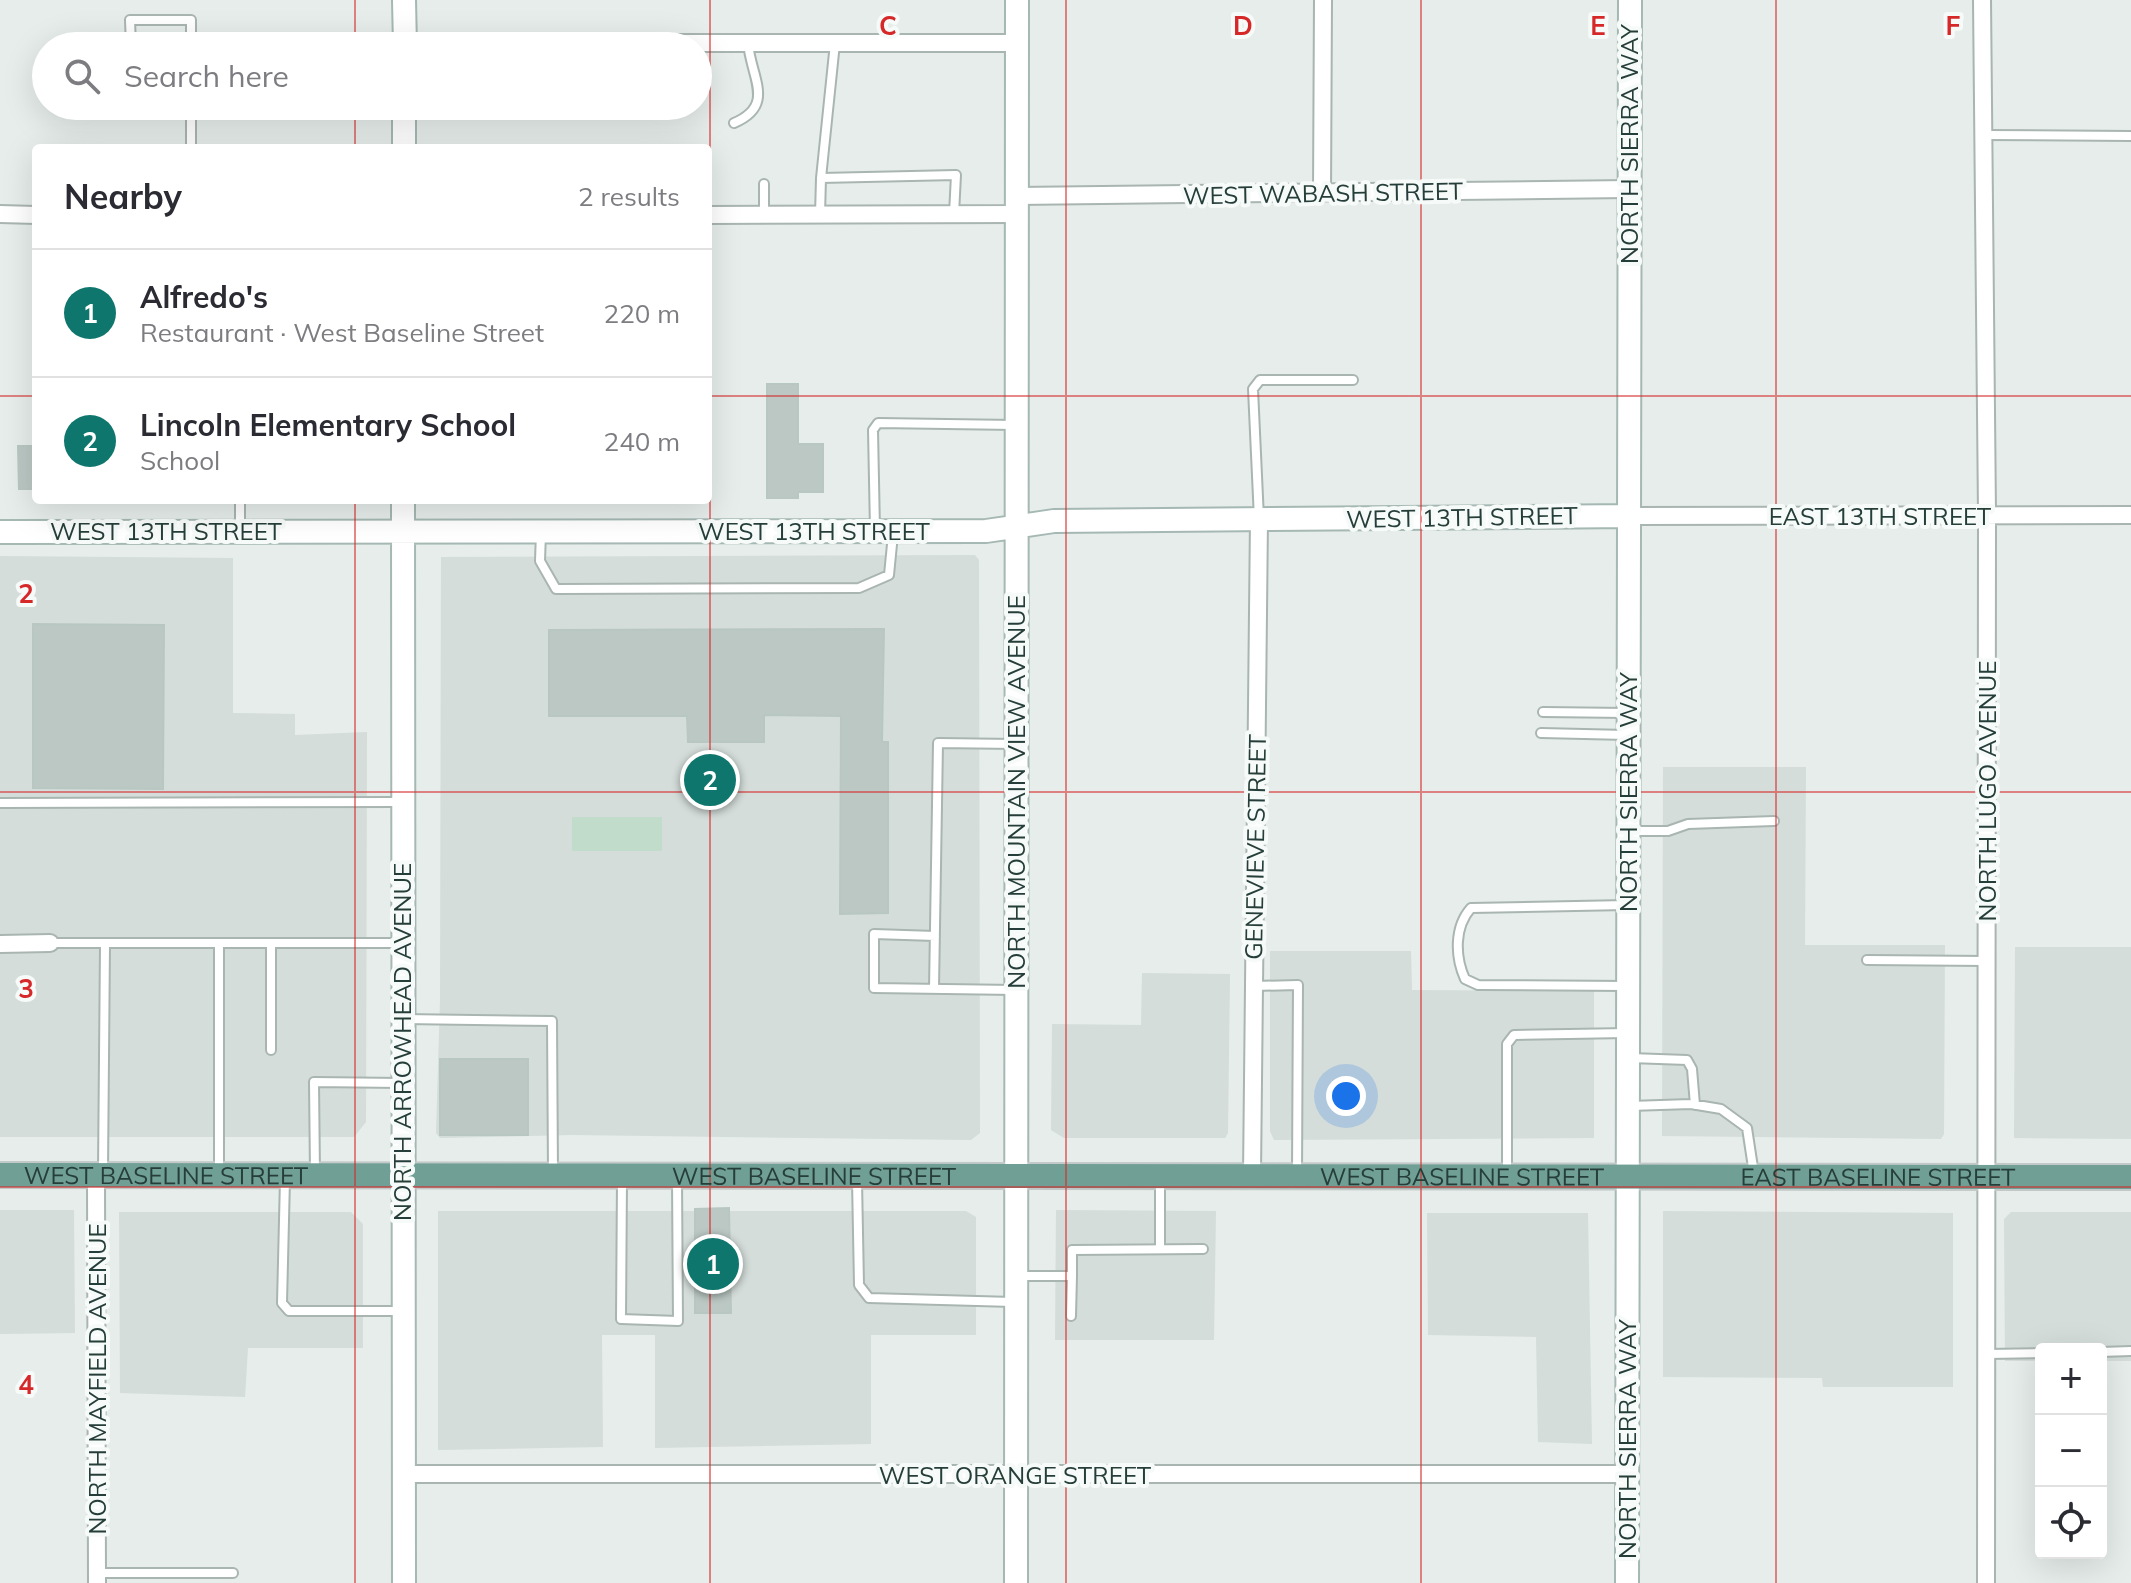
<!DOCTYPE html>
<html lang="en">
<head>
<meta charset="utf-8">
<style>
	body { margin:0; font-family:Mulish,sans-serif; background:#f7f7f7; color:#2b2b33 }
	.controls { position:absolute; right:24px; bottom:24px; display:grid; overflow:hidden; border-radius:8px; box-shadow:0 8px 32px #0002 }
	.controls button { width:72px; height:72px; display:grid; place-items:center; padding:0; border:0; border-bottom:2px solid #e1e1e2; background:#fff; color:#2b2b33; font:40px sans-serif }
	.you { position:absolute; left:1346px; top:1096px; width:28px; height:28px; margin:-20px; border:6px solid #fff; border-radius:50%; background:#1a73e8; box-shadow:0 0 0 12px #1a73e833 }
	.badge { display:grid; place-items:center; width:52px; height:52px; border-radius:50%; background:#0f766e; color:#fff; font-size:26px; font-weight:700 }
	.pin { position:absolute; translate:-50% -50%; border:4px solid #fff; box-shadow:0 2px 8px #0006 }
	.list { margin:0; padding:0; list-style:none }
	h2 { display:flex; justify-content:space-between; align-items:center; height:104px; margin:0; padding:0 32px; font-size:34px }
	h2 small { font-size:26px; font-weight:400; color:#7c7c81 }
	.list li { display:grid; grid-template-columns:52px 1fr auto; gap:24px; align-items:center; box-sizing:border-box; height:128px; padding:0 32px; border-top:2px solid #e1e1e2 }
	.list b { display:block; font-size:30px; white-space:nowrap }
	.list p { margin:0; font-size:26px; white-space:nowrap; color:#7c7c81 }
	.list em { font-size:26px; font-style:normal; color:#7c7c81 }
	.icon { flex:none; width:44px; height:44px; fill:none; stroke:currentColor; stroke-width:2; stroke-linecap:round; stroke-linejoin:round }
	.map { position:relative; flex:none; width:2131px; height:1583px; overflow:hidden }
	.search { position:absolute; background:#fff; box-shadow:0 8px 32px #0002; left:32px; top:32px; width:680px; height:88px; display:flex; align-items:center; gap:20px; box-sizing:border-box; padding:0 28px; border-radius:44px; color:#7c7c81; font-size:30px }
	.panel { position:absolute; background:#fff; box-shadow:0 8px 32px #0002; left:32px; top:144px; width:680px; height:360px; border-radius:8px }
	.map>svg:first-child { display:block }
</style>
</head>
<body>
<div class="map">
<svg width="2131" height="1583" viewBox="0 0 2131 1583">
	<rect width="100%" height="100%" fill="#e6edea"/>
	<path fill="#d4ddda" d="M975,555L979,560L980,1133L971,1140L572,1135L440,1138L436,1133L440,1000L441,557Z
		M0,556L233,558V713L295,714V735L367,732L366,1122L354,1137H0Z
		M1663,767H1806L1805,945H1945L1944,1134L1941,1139L1662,1136Z
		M2015,947H2131V1139L2014,1138Z
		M1270,951H1411L1412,990L1594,991V1138L1274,1140L1270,1131Z
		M1142,973L1230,974L1228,1133L1225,1138H1064L1051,1130L1052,1024L1141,1025Z
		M0,1210H74L75,1333L0,1334Z
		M1056,1210L1216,1211L1214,1340H1055Z
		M438,1211H966L976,1217V1335H871V1444L655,1448V1335H602L603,1447L438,1450Z
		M1663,1211L1953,1213V1387H1823L1822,1378L1663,1377Z
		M119,1212H351L363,1224V1348H248L245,1397L120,1393Z
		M2011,1212H2131V1361H2101V1349H2041V1361H2005L2004,1219Z
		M1427,1213H1588L1592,1444L1538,1442L1536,1337L1428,1335Z"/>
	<path fill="#c1dcca" d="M572,817H662V851H572Z"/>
	<path fill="#bbc8c4" stroke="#b9c7c2" stroke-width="2" d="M767,384H798V444H823V492H798V498H767Z
		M18,446H36V489H19Z
		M33,624L164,625L163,789L33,788Z
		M884,629L882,742H888V913L840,914L841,716L764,715V742H688L687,716H549V630Z
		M440,1059H528V1135H440Z
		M729,1208L731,1313H695V1209Z"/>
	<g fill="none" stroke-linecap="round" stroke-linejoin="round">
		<g stroke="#a9b5b1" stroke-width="12">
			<path id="lane" d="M835,43L821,178L956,175L954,214
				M131,46L130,20H191V46
				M191,106V148
				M734,123C776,105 751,78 748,43
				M1984,135L2131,136
				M764,184V214
				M820,215L821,178
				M240,500V531
				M1259,519L1253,389L1260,380H1353
				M875,530L873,430L878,423L1015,425
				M541,532L540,561L556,589L859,588L889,575L893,534
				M1543,712L1627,713
				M1541,733L1627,735
				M0,803L401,802
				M1628,831H1668L1688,824L1774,821
				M935,936L874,934V988L1015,990
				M50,943H401
				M271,943V1050
				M219,944V1174
				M1867,960L1986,961
				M1254,986L1298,985L1297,1174
				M1626,986L1478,985L1465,979C1455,957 1454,927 1471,908L1627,905
				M934,989L938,743L1015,744
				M403,1019L552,1021L553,1174
				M1630,1058L1687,1060L1692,1069L1695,1105
				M1630,1106L1691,1104L1721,1109L1747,1128L1754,1174
				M103,1171L105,944
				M1507,1173V1044L1514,1035L1627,1033
				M315,1174L314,1082L401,1083
				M285,1179L282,1303L289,1311H400
				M622,1180L621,1319L678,1321L677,1179
				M857,1180L859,1285L869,1298L1013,1302
				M1160,1249V1179
				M1017,1276H1072V1250L1203,1249
				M1071,1316L1072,1276
				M2101,1352L2131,1351
				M1987,1354L2041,1353
				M98,1573H233"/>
		</g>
		<g stroke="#a9b5b1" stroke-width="20">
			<path id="street" d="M1982,0L1987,515L1986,1583
				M405,43H1017
				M1322,193L1323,0
				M1017,196L1629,189
				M0,214L36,215
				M708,215L1017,214
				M1628,516L2131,515
				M0,944L50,943
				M1252,1174L1259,519
				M96,1175L97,1583
				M403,1474H1627"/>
		</g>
		<g stroke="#a5b8b3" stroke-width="26">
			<path id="secondary" d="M404,0L405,46
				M404,148V106
				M403,500L404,1583
				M0,532L986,531L1054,521L1628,516
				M1016,1583L1017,0
				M1627,1583L1630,0"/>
		</g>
		<g stroke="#c2c9c8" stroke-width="28">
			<g id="primary">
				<path id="s1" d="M0,1175L2131,1177"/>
			</g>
		</g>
		<use href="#lane" stroke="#fff" stroke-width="8"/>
		<use href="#street" stroke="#fff" stroke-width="16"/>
		<use href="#secondary" stroke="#fff" stroke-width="22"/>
		<use href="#primary" stroke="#6f9f95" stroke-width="24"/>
	</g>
	<path fill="none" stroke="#d62828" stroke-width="2" stroke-opacity="0.55" d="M355,0V46M710,0V1583M1066,0V1583M1421,0V1583M1776,0V1583M355,106V148M0,396H36M708,396H2131M355,500V1583M0,792H2131M0,1187H2131"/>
	<g text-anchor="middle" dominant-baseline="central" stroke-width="8" stroke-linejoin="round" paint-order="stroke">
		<g font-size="24" fill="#263e39" stroke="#f6faf8">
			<text transform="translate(1629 144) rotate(-90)">NORTH SIERRA WAY</text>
			<text transform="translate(1323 193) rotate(-1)">WEST WABASH STREET</text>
			<text x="1880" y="516">EAST 13TH STREET</text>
			<text transform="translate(1462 517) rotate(-1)">WEST 13TH STREET</text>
			<text x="166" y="531">WEST 13TH STREET</text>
			<text x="814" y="531">WEST 13TH STREET</text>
			<text transform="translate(1987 791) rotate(-90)">NORTH LUGO AVENUE</text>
			<text transform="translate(1016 792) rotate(-90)">NORTH MOUNTAIN VIEW AVENUE</text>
			<text transform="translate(1628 792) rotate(-90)">NORTH SIERRA WAY</text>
			<text transform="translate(1255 847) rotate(-89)">GENEVIEVE STREET</text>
			<text transform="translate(402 1042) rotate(-90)">NORTH ARROWHEAD AVENUE</text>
			<text stroke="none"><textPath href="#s1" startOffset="1462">WEST BASELINE STREET</textPath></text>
			<text stroke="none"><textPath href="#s1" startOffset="166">WEST BASELINE STREET</textPath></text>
			<text stroke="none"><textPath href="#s1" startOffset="814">WEST BASELINE STREET</textPath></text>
			<text stroke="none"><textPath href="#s1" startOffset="1878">EAST BASELINE STREET</textPath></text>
			<text transform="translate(97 1379) rotate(-90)">NORTH MAYFIELD AVENUE</text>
			<text transform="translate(1627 1439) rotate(-90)">NORTH SIERRA WAY</text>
			<text x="1015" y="1475">WEST ORANGE STREET</text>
		</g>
	</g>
	<g font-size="26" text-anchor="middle" font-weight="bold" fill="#d62828" stroke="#f6faf8" stroke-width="8" stroke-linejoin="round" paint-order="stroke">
		<text x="888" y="35">C</text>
		<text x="1243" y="35">D</text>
		<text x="1598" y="35">E</text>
		<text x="1953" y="35">F</text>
		<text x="26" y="603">2</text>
		<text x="26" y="998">3</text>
		<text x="26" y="1394">4</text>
	</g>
</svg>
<div class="controls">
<button>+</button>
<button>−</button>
<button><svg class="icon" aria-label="locate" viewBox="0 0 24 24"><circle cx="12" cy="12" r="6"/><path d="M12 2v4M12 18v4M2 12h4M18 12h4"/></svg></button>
</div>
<div class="you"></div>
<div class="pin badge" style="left:713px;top:1264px">1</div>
<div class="pin badge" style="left:710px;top:780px">2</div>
<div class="search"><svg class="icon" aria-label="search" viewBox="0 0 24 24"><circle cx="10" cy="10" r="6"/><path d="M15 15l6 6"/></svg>Search here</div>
<section class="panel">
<h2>Nearby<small>2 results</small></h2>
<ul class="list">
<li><span class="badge">1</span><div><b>Alfredo's</b><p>Restaurant · West Baseline Street</p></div><em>220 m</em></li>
<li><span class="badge">2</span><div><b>Lincoln Elementary School</b><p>School</p></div><em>240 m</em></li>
</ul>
</section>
</div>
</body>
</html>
